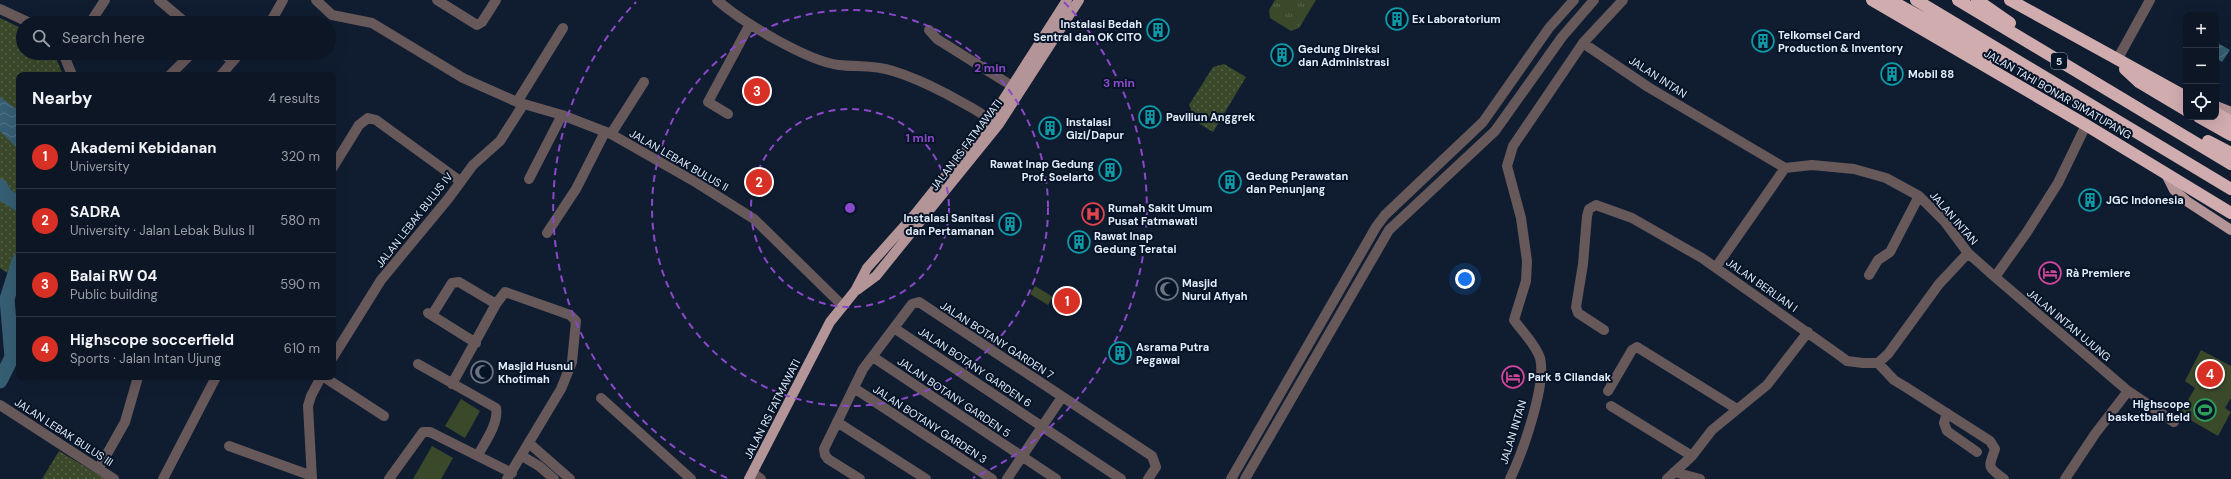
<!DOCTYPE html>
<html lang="en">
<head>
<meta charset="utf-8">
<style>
	body { margin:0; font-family:"DM Sans",sans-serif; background:#151f2d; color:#f1f3f6 }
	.controls { position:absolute; right:12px; top:12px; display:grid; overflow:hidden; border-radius:8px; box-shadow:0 4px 16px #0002 }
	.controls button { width:36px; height:36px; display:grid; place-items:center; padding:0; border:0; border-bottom:1px solid #2c3542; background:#0c1625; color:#f1f3f6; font:20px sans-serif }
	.you { position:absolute; left:1465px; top:279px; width:14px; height:14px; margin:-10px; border:3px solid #fff; border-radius:50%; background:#1a73e8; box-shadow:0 0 0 6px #1a73e833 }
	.badge { display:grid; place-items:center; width:26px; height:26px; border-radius:50%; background:#d93025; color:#fff; font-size:13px; font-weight:700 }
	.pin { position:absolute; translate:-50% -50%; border:2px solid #fff; box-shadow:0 1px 4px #0006 }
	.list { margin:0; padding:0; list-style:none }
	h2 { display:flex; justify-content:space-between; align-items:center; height:52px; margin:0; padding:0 16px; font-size:17px }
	h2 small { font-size:13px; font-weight:400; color:#9a9fa7 }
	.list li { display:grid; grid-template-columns:26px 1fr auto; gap:12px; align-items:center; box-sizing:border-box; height:64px; padding:0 16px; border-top:1px solid #2c3542 }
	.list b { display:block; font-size:15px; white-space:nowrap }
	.list p { margin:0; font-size:13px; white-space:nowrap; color:#9a9fa7 }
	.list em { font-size:13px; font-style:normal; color:#9a9fa7 }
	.icon { flex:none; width:22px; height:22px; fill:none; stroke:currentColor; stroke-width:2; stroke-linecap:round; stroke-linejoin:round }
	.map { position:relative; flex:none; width:2231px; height:479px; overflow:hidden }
	.search { position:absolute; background:#0c1625; box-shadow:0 4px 16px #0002; left:16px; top:16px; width:320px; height:44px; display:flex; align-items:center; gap:10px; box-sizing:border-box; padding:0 14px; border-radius:22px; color:#9a9fa7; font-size:15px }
	.panel { position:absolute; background:#0c1625; box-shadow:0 4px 16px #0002; left:16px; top:72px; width:320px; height:308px; border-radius:8px }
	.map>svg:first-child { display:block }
</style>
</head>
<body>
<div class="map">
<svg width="2231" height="479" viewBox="0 0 2231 479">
	<defs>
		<pattern id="grass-tufts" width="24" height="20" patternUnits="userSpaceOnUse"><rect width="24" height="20" fill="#3b492b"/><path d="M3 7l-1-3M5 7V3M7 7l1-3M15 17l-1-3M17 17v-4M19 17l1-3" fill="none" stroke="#57634a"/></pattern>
		<pattern id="park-dots" width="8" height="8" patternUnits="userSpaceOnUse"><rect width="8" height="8" fill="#3b492b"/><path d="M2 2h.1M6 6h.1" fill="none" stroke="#57634a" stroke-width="1.8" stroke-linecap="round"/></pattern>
		<pattern id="water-waves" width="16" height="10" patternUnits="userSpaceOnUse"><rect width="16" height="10" fill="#365e73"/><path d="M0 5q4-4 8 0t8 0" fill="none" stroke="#537588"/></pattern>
	</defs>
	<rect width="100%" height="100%" fill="#101d31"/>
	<path fill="url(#grass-tufts)" d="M1275,0H1316L1299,28L1291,31L1270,18L1269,10Z"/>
	<path fill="url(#park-dots)" d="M0,18L23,29V53H54L63,75H19V247L7,273L0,268Z
		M1224,64L1246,77L1213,132L1192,119L1193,114L1189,105L1213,67Z
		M59,451L104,478L105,479H42Z"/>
	<path fill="#3b492b" d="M1035,286L1053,297L1048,305L1030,294Z
		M2201,350L2231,366V398L2225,408L2231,412L2218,436L2180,414L2195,388L2185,381Z
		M461,399L480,411L465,438L445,426Z
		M432,446L453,458L441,479H413Z"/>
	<path fill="url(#water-waves)" d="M2216,42L2230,50L2222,62L2216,58Z
		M0,97L15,108L19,106V159L17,148L0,131Z"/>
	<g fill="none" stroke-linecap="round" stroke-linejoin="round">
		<path stroke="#365e73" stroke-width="15" d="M0,186L5,195L19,204
			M0,381L12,357L7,299L19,261"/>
		<path stroke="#67585a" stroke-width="10" d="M159,0L186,23
			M316,0L332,15L372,23L463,78L517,102L562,115L611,134L697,183L754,219L843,306
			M437,0L477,25L482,22L496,0
			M717,0C742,22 807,61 839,65C857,67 875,65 893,71C926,81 969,105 998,124
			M0,9L30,23
			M90,23L105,0
			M270,23L283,0
			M929,30L937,39L1012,86
			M1583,43L1648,87L1785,168L1812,165L1854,169L1886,178L1919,196L1945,222L1968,253L1995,277L2128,391L2174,422
			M63,53L72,75
			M222,53L233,61
			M2117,60L2150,0
			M170,75L192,53
			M221,75L240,53
			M517,102L563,28
			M728,114L708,102L750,24
			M611,134L644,82
			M333,167L359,125L368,118L376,120L460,181
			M529,179L562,115
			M547,233L576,189L605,132
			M1716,267L1785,168
			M1869,275L1878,260L1890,252L1919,196
			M1995,277L2027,232L2058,183L2086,125
			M428,313L476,343
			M432,315L452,283L459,282L496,304
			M894,328L1121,479
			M1604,330L1578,313L1576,307L1583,264L1587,216L1589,209L1596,205L1632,218L1702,258L1839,355L1847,361L1863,363H1878L1888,354L1939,284L1968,253
			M333,357L381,280L448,199L473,165L500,141L523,105
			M873,357L1056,479
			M1878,363L1894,380L1904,386L1990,441L1995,449C1989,467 1986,466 2004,479
			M418,364L496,408C499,423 485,442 478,455
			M324,377L384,416
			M452,384L496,304L505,292L570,315L576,321L572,362L561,389L507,479
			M854,388L992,479
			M1608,391L1632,350L1637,347L1737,409
			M601,398L691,479
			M0,405L114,479
			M1611,406L1692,456
			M1947,413L1944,423L1947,431L1977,452
			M837,422L926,479
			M530,444L570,479
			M229,446L312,476
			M522,456L539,466L554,479
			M99,468L125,422L138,377
			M1674,472L1700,479
			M753,473L761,479
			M163,479L216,377
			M312,479L308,406L311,396L321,377
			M389,479L423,432H430L512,473
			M860,479L828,459L825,455L824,449L863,369L912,304L919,302L1152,456L1156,467L1148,479
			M1007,479L1062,397
			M1231,479L1376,227L1385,215L1483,122L1549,28L1574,0
			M1245,479L1389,230L1495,131L1562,37L1594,0
			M1510,479C1522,454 1547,384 1540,358C1536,345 1522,331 1514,320L1526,281L1527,261L1521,218L1507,166L1513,146L1583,43L1623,0
			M1667,479L1692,456L1712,430L1767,385L1808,332
			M2065,479L2095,434L2128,391"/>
		<path stroke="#b39497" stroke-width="10" d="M2216,106L2231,112
			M2165,172L2174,190L2188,202L2231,230
			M857,290L876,276L999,124L1079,0
			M749,479L830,322L855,291L867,268L915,214L991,119L1067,0"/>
		<path stroke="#d1acaf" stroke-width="12" d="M1872,0L2086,125L2231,213
			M1890,0L1993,57L2010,59
			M1916,0L2231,189
			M1958,0L2231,164
			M1977,0L2010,23
			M2010,0L2186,97
			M2125,69L2139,82L2186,110
			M2216,113L2231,122
			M2199,117L2231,135
			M2208,141L2231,153"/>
	</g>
	<g fill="none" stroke="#8a49c8" stroke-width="2" stroke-dasharray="7 5">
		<circle cx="850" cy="208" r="99"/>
		<circle cx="850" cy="208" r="198"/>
		<path d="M727 478A297 297 0 0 1 636 2M1064 2A297 297 0 0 1 973 478"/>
	</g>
	<defs>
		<g id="building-ring" transform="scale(1.15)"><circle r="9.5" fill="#071427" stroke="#0f9aa8" stroke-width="1.5"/><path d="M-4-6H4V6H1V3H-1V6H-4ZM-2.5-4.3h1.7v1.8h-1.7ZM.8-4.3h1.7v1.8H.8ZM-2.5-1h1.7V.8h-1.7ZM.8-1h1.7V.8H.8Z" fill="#0f9aa8"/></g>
		<g id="hospital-ring" transform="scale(1.15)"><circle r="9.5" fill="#071427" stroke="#e0444e" stroke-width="1.5"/><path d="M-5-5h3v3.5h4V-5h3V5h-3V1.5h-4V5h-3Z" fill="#e0444e"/></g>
		<g id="hotel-ring" transform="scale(1.15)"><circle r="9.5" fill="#071427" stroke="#d1479c" stroke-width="1.5"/><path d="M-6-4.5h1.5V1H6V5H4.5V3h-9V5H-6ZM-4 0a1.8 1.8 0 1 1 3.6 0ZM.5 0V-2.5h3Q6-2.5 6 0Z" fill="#d1479c"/></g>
		<g id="mosque-ring" transform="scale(1.15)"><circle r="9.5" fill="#071427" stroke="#6b7280" stroke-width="1.5"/><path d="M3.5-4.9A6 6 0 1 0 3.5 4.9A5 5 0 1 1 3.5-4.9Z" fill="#6b7280"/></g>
		<g id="stadium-ring" transform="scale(1.15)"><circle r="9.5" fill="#071427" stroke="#2e9e5b" stroke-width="1.5"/><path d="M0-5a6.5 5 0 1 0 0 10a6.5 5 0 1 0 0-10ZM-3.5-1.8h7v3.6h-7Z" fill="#2e9e5b"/></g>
	</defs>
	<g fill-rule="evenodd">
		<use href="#building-ring" x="1397" y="19"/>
		<use href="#building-ring" x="1158" y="30"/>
		<use href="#building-ring" x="1763" y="41"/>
		<use href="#building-ring" x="1282" y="55"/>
		<use href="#building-ring" x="1892" y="74"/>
		<use href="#building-ring" x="1150" y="117"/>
		<use href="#building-ring" x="1050" y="128"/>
		<use href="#building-ring" x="1110" y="170"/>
		<use href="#building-ring" x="1230" y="182"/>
		<use href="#building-ring" x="2090" y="200"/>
		<use href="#hospital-ring" x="1093" y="214"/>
		<use href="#building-ring" x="1010" y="224"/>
		<use href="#building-ring" x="1079" y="242"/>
		<use href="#hotel-ring" x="2050" y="273"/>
		<use href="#mosque-ring" x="1167" y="289"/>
		<use href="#building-ring" x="1120" y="353"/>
		<use href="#mosque-ring" x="482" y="372"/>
		<use href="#hotel-ring" x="1513" y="377"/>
		<use href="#stadium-ring" x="2205" y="410"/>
	</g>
	<g text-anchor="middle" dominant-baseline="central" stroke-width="4" stroke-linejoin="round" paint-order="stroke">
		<rect fill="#071427" stroke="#a0aaba" stroke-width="1" x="2051" y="53" width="16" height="16" rx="3"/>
		<g font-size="10" font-weight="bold" fill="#e1ebf9">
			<text x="2059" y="61">5</text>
		</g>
		<g font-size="11" font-weight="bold" fill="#e1ebf9" stroke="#071427" text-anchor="start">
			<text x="1412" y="19">Ex Laboratorium</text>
			<text x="1142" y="24" text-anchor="end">Instalasi Bedah<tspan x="1142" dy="13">Sentral dan OK CITO</tspan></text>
			<text x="1778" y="35">Telkomsel Card<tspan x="1778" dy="13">Production &amp; Inventory</tspan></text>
			<text x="1298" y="49">Gedung Direksi<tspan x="1298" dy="13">dan Administrasi</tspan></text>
			<text x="1908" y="74">Mobil 88</text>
			<text x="1166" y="117">Paviliun Anggrek</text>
			<text x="1066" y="122">Instalasi<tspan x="1066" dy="13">Gizi/Dapur</tspan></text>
			<text x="1094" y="164" text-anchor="end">Rawat Inap Gedung<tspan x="1094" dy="13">Prof. Soelarto</tspan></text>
			<text x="1246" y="176">Gedung Perawatan<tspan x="1246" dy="13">dan Penunjang</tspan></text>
			<text x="2106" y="200">JGC Indonesia</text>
			<text x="1108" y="208">Rumah Sakit Umum<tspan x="1108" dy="13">Pusat Fatmawati</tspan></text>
			<text x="994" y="218" text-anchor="end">Instalasi Sanitasi<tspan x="994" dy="13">dan Pertamanan</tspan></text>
			<text x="1094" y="236">Rawat Inap<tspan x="1094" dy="13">Gedung Teratai</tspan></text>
			<text x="2066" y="273">Rà Premiere</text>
			<text x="1182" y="283">Masjid<tspan x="1182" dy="13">Nurul Afiyah</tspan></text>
			<text x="1136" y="347">Asrama Putra<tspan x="1136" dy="13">Pegawai</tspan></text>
			<text x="498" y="366">Masjid Husnul<tspan x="498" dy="13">Khotimah</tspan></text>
			<text x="1528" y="377">Park 5 Cilandak</text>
			<text x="2190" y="404" text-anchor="end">Highscope<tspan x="2190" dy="13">basketball field</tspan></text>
		</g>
		<g font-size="11" fill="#e1ebf9" stroke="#071427">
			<text transform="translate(1658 77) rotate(33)">JALAN INTAN</text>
			<text transform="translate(2058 94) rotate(30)">JALAN TAHI BONAR SIMATUPANG</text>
			<text transform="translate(966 145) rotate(-53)">JALAN RS FATMAWATI</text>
			<text transform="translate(679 160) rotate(30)">JALAN LEBAK BULUS II</text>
			<text transform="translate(1954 218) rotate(49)">JALAN INTAN</text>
			<text transform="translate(414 220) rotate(-52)">JALAN LEBAK BULUS IV</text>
			<text transform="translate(1762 285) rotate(35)">JALAN BERLIAN I</text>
			<text transform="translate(2069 325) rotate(40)">JALAN INTAN UJUNG</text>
			<text transform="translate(997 340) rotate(33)">JALAN BOTANY GARDEN 7</text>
			<text transform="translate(975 367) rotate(34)">JALAN BOTANY GARDEN 6</text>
			<text transform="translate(954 397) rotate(34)">JALAN BOTANY GARDEN 5</text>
			<text transform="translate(772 409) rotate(-63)">JALAN RS FATMAWATI</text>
			<text transform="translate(930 424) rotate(33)">JALAN BOTANY GARDEN 3</text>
			<text transform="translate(64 432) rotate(33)">JALAN LEBAK BULUS III</text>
			<text transform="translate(1513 432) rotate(-73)">JALAN INTAN</text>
		</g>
	</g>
	<circle cx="850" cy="208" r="6" fill="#8a49c8" stroke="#071427" stroke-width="2"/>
	<g font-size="12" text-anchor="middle" font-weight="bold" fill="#8a49c8" stroke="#071427" stroke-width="4" stroke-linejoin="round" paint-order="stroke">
		<text x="990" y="72">2 min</text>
		<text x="1119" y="87">3 min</text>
		<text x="920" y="142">1 min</text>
	</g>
</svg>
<div class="controls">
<button>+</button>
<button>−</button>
<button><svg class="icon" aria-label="locate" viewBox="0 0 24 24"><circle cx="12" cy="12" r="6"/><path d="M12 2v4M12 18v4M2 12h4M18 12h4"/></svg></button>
</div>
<div class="you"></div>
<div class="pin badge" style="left:1067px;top:301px">1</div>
<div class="pin badge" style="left:759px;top:182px">2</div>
<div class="pin badge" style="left:757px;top:91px">3</div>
<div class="pin badge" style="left:2210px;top:374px">4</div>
<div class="search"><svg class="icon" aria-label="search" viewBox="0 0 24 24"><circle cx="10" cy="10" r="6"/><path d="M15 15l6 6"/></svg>Search here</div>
<section class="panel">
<h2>Nearby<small>4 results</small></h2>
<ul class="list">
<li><span class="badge">1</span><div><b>Akademi Kebidanan</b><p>University</p></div><em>320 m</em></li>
<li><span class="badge">2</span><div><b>SADRA</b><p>University · Jalan Lebak Bulus II</p></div><em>580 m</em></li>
<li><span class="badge">3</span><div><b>Balai RW 04</b><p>Public building</p></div><em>590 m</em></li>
<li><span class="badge">4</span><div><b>Highscope soccerfield</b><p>Sports · Jalan Intan Ujung</p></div><em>610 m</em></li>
</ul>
</section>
</div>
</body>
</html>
